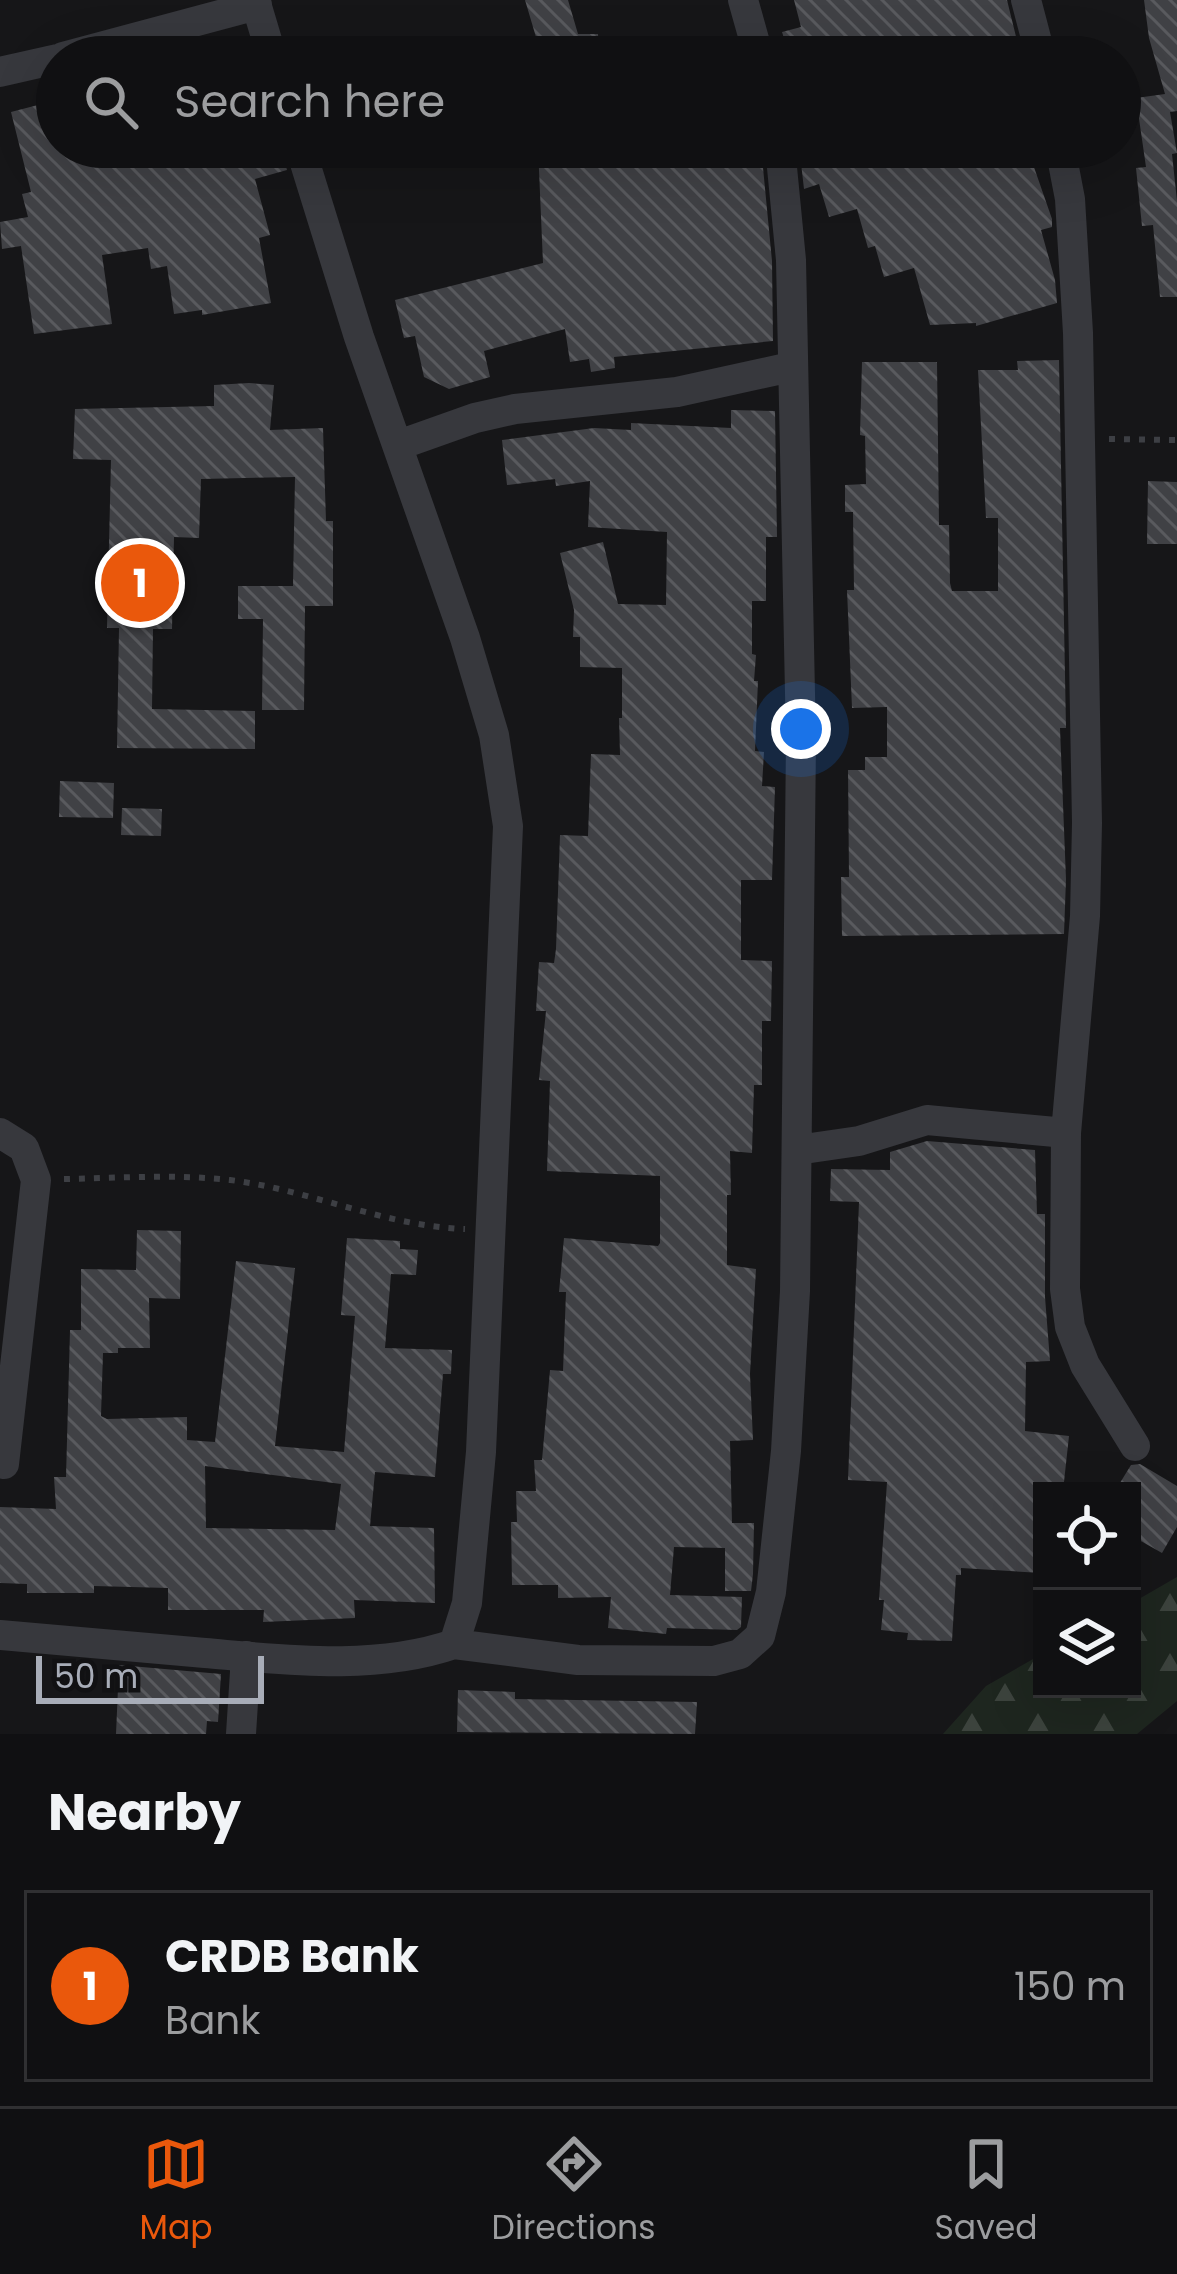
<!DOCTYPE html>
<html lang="en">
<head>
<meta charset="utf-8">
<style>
	body { margin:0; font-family:Poppins,sans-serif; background:#1e1e20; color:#f1f3f6 }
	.controls { position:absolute; right:36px; bottom:36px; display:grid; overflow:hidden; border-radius:0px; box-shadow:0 12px 48px #0002 }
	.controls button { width:108px; height:108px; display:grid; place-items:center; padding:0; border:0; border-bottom:3px solid #303032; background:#101012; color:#f1f3f6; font:60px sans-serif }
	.scale { position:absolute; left:36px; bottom:30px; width:228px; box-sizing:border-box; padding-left:12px; border:6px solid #a8adb8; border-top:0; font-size:33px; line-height:42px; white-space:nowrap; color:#a8adb8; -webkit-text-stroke:9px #111113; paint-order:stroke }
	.you { position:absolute; left:801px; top:729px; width:42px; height:42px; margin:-30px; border:9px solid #fff; border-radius:50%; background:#1a73e8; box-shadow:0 0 0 18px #1a73e833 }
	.badge { display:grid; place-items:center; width:78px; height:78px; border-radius:50%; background:#ea580c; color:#fff; font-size:39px; font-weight:700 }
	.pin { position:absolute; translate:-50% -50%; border:6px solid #fff; box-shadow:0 3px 12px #0006 }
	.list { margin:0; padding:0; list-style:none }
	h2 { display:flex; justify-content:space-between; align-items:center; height:156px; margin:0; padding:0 48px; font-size:51px }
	h2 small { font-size:39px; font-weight:400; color:#9c9d9f }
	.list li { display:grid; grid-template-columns:78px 1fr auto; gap:36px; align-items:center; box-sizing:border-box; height:192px; margin:0 24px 24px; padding:0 24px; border:3px solid #303032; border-radius:0px }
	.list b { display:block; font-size:45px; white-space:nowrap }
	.list p { margin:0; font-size:39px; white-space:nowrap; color:#9c9d9f }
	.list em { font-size:39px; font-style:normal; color:#9c9d9f }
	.icon { flex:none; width:66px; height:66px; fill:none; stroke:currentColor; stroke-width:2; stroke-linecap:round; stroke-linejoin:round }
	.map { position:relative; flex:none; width:1177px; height:1734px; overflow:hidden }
	.search { position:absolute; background:#101012; box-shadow:0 12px 48px #0002; left:36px; right:36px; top:36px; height:132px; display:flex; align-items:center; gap:30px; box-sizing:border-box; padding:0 42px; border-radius:66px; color:#9c9d9f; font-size:45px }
	.sheet { height:372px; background:#101012 }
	nav { display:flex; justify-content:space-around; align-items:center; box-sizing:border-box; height:168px; border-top:3px solid #303032; background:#101012; font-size:33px; color:#9c9d9f }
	nav a { display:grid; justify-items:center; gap:6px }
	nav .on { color:#ea580c }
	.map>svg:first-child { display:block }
</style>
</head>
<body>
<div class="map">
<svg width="1177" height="1734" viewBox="0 0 1177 1734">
	<defs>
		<pattern id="forest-firs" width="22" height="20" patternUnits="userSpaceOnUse" patternTransform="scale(3)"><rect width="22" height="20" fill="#1e261f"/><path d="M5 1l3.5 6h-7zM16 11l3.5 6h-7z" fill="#3c433d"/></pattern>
		<pattern id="building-back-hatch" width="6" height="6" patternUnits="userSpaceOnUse" patternTransform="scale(3)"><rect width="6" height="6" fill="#404145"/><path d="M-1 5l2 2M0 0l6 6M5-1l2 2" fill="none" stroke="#595a5e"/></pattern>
	</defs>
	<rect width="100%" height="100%" fill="#161618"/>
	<path fill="url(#forest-firs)" d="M1177,1577V1701L1137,1734H943L986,1686L1042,1654V1689H1132V1603Z"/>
	<path fill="url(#building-back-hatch)" fill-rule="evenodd" d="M525,0H568L578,34H598L599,57H559L558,50L541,54Z
		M794,0H1007L1021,57H790L782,32L801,27Z
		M1144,0H1177V111L1170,112L1177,153L1172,154L1177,201V297H1160L1153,225L1142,226L1136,168L1146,167L1136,98L1165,94L1149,38Z
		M57,100V147H111L112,153L143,147H281L287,170L255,179L270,235L259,238L271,303L202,315V310L174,314L167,266L151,269L148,248L102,255L112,324L34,334L21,246L2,249L0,222L28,217L22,194L31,192L11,112Z
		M538,147H761L772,261L773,341L614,357L615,368L591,372L589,359L570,362L565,329L484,351L490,377L449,389L424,377L415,336L404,338L395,300L543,263Z
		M831,147H952L955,156L985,147H1027L1052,219V227L1041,230L1055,280L1057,303L976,326V323L930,325L914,268L884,277L875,246L868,248L857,209L829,217L819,184L804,189L801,163L833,154Z
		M1059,360L1066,728H1060L1066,879L1064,934L842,936L841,877H849L848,770H865V757H887V707L852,708L847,590H854L853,512H845V485L866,484L865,436L860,435L862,362H937L939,525H949L950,583L952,591H998V518H986L978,370H1018L1017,361Z
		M249,383L274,385L270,430L323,428L326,521H333V606H305L304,710H262L263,619H238V586H293L295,477L201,479L199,538L174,537L172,629H153L152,709L255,711V749L117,748L119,628H107L111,460L73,459L75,409L214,406V385Z
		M731,410L775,411L777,537H766V601H752V654L756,655L754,681H758L755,751L764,752L762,786L775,787L772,880H741V960L772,961L771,1021H762V1085H754L752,1153L730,1151L731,1195H727V1265L756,1269L750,1374L753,1440L730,1441L732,1523H754L753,1574L751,1591H725V1548L674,1547L670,1595L742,1597L741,1627L737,1630L667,1628L666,1634L608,1628L611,1597L558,1598V1585H512L511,1522H517L516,1491H536L534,1460H542L550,1370L563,1371L566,1292H559L564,1238L658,1246L660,1243V1176L547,1171L550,1081L539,1080L546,1011H536L539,962L554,963L556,949L560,835L588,836L591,754L620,755L619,718H622V668L580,667V637H573L574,610L560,553L603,542L618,604L666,605L667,532L588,527L590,481L556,486L555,479L507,485L502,440L594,428L631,430V423L731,428Z
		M1148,481L1177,482V544H1147Z
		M60,781L114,783L113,818L59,817Z
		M122,808L162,809L161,836L121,835Z
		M927,1141L1035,1150L1037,1214H1045V1297L1050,1361L1026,1362L1025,1431L1069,1436L1063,1491H1042V1573L961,1568V1575H956L952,1641L907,1640L908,1633L881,1630L884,1600H879L887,1482L848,1480L859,1202L830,1201L831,1169L890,1170V1152Z
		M137,1230L181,1231L180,1299L149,1298L150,1348H118V1353H103L101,1416L107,1419L187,1417V1440L215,1442L236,1261L295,1268L275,1446L344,1452L355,1316L341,1315L347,1238L400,1241V1249L418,1250L416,1275L391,1274L385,1348L452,1350L451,1374H443L435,1477L375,1472L370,1526L434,1528L435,1603L354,1600L355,1618L263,1622L264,1610H168V1588L94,1586V1593H27V1584L0,1583V1507L56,1509L54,1477H66L70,1330H81V1269L136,1270ZM205,1466L341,1484L335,1530L206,1528Z
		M1140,1464L1177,1486V1527L1162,1553L1132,1536V1491H1115L1131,1465Z
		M119,1665L221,1674L218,1722L207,1721L206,1734H116Z
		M458,1690L515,1692V1699L697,1702L695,1734L457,1732Z"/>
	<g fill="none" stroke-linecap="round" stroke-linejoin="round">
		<path stroke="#3d3f44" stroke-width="6" stroke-dasharray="6 9" stroke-linecap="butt" d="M1109,439L1177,440
			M64,1179C119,1178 175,1174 230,1180C310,1190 384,1226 465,1229"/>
		<path stroke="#37383d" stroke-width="30" d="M255,0L272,57
			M743,0L759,57
			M1026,0L1041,57
			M63,57L257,5
			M0,72L57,59
			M1060,147L1070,199L1078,333L1087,823L1085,916L1066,1133L1065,1289L1070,1327L1085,1365L1135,1446
			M399,445L475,418L515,409L677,392L791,367
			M0,1133L24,1148L36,1180L4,1464
			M797,1150L859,1141L927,1120L1066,1133
			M0,1635C68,1641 136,1647 205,1653C287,1660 375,1671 454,1644L467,1603L481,1452L508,826L494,735L465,638L359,337L300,147
			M454,1644L578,1660L714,1661L740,1654L760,1636L771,1592L786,1451L795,1291L801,741L791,260L780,147
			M241,1734L246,1656"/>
	</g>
</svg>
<div class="controls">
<button><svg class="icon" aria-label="locate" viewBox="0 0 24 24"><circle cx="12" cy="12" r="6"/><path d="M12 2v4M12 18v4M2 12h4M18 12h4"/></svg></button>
<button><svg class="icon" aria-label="layers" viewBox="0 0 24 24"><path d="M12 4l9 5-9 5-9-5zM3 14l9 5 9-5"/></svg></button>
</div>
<div class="scale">50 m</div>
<div class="you"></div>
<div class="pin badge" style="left:140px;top:583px">1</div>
<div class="search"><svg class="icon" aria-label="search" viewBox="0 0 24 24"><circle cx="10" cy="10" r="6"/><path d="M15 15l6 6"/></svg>Search here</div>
</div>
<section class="sheet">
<h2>Nearby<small></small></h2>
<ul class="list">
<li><span class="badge">1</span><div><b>CRDB Bank</b><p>Bank</p></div><em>150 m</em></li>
</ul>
</section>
<nav>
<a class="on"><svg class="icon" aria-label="map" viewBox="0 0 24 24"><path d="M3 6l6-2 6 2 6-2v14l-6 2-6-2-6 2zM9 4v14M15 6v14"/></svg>Map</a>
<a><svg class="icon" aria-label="directions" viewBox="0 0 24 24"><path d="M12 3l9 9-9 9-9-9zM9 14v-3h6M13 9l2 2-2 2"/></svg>Directions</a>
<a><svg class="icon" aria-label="saved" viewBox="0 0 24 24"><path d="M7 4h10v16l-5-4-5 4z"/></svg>Saved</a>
</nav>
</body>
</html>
